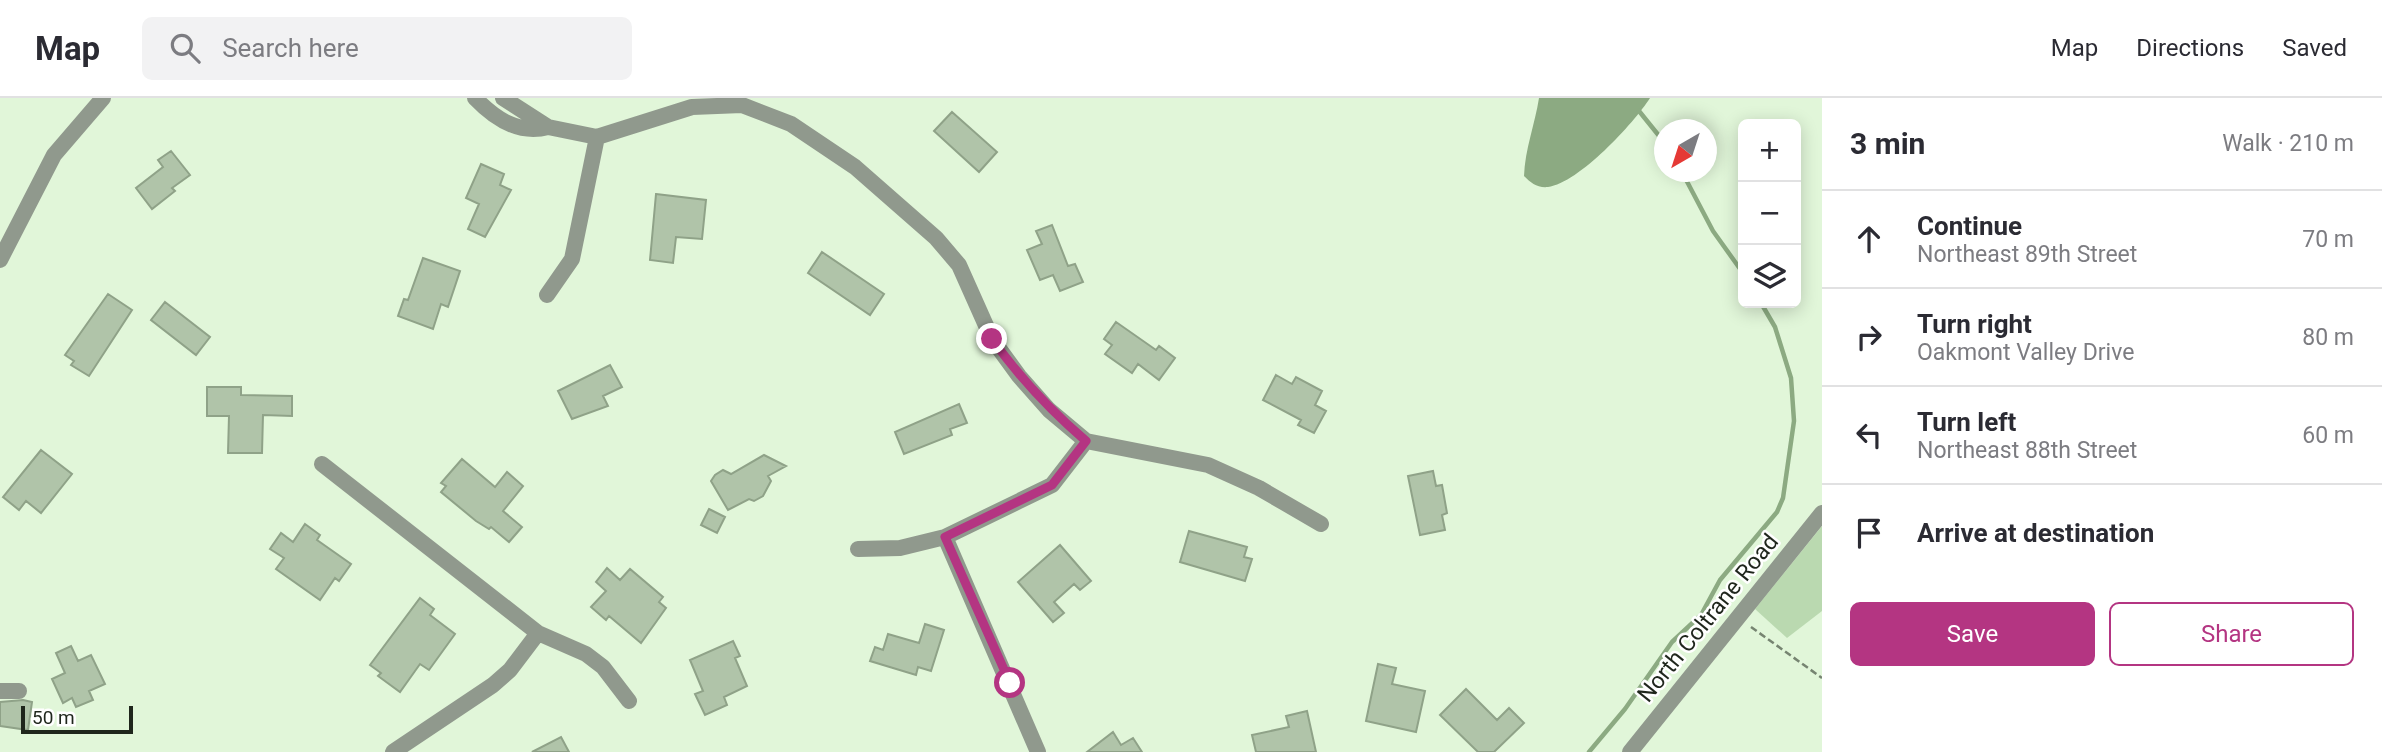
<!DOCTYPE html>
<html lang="en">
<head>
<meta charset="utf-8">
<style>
	body { margin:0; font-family:Roboto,sans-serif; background:#f2f2f3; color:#2b2b33 }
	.controls { position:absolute; right:21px; top:21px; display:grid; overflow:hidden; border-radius:10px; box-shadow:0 4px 18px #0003 }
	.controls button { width:63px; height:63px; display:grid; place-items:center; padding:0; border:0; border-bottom:2px solid #e1e1e2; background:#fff; color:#2b2b33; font:35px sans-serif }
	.compass { position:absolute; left:1654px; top:21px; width:63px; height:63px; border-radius:50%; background:#fff; box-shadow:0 4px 18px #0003; rotate:219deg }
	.scale { position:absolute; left:21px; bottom:18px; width:112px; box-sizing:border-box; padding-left:7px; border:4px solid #1f261c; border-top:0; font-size:19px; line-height:24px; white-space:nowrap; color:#1f261c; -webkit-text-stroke:5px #fff; paint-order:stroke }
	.stop { position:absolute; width:21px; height:21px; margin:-16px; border:5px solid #b43582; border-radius:50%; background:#fff }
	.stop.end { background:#b43582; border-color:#fff; box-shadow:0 2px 7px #0008 }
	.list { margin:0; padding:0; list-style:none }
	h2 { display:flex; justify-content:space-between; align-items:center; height:91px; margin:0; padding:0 28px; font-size:30px }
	h2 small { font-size:23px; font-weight:400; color:#7c7c81 }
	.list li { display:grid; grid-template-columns:46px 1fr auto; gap:21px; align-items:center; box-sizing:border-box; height:98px; padding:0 28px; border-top:2px solid #e1e1e2 }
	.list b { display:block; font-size:26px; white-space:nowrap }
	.list p { margin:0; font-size:23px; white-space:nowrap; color:#7c7c81 }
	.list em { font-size:23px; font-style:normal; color:#7c7c81 }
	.actions { display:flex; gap:14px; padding:21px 28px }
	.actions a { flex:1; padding:16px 0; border:2px solid #b43582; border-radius:10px; text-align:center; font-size:24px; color:#b43582 }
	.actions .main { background:#b43582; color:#fff }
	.icon { flex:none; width:38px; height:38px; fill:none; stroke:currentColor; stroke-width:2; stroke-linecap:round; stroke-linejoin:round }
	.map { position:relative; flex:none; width:1822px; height:654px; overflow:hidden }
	header { display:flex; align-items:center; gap:42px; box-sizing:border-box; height:98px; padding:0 35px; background:#fff; border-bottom:2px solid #e1e1e2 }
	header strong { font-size:33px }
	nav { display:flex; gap:38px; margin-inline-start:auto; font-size:24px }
	.search { width:490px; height:63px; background:#f2f2f3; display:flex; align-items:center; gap:18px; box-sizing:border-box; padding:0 24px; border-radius:10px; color:#7c7c81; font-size:26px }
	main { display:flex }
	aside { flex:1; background:#fff }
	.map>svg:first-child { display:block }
</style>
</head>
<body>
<header>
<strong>Map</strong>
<div class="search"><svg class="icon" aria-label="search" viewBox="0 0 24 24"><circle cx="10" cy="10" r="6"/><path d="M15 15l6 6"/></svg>Search here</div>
<nav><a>Map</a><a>Directions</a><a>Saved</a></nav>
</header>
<main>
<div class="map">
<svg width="1822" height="654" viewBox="0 0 1822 654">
	<rect width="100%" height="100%" fill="#e1f6d9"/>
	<path fill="#bad9b0" d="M1822,428V513L1787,540L1755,511Z"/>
	<path fill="#8caa82" d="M1539,0H1650C1634,25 1579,85 1548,89C1537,90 1531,85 1524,78C1525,51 1535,26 1539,0Z"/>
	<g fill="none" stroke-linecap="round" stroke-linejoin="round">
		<path stroke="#8caa82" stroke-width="4.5" d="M1639,13L1664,44
			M1682,74L1713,133L1743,175
			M1589,654L1625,611L1672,544L1701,517L1720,482L1777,414L1783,400L1794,323L1791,280L1775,229L1761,205"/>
	</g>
	<path fill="#b0c4a9" stroke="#8fa288" stroke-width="2" d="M952,14L997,54L979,74L934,33Z
		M171,53L190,77L172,90L175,93L152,111L136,90L163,69L158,62Z
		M481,66L504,76L500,87L511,92L485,139L468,131L479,106L466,100Z
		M656,96L706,102L702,141L676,139L673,165L650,162Z
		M1052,127L1068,168L1075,166L1083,184L1060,193L1053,177L1040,182L1027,152L1042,146L1036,133Z
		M822,154L884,196L870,217L808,175Z
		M423,160L460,173L448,209L441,206L433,231L398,218L404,201L408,202Z
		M108,196L132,212L89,278L71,267L74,263L65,257Z
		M165,204L210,239L196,257L151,222Z
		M1116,224L1156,252L1159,248L1175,260L1159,282L1138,266L1132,275L1105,256L1112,247L1104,241Z
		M610,267L622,289L603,298L608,308L572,321L558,293Z
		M1276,277L1292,286L1296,279L1322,293L1315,307L1326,313L1314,335L1298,327L1301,322L1263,302Z
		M207,289H241V297L292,298V318L263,317L262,355H228L229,318H207Z
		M959,306L967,325L950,331L952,337L904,356L895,334Z
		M41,352L72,376L41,415L26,403L19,412L3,399Z
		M764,357L786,368L768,378L771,383L763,398L754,403L749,401L728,412L711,383L715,377L723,372L731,376Z
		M462,361L495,389L507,374L523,388L503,413L522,429L509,444L491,429L489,431L476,423L441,394L446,388L441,385Z
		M1433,373L1436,388L1442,387L1447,415L1442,417L1445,432L1420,437L1408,378Z
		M709,411L725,419L717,435L701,427Z
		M305,426L320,437L317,442L351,466L339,483L335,480L320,502L276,471L284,460L270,451L281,435L293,444Z
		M1189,433L1247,449L1244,459L1252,461L1245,483L1180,464Z
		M1060,447L1091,483L1080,492L1074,486L1054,504L1064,515L1053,524L1018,484Z
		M607,470L620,482L630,471L663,499L659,504L666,510L641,545L609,518L606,522L591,509L606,493L596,484Z
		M420,500L434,511L430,517L455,536L429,572L420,566L400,594L378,578L381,575L370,567Z
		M925,526L944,532L931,573L918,569L916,577L870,563L875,549L883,552L888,536L919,545Z
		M733,543L740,558L735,560L747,588L724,599L727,607L705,617L695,596L703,593L690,562Z
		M71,548L78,563L91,557L105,586L89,593L93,602L76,609L72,600L63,605L52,581L65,575L56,555Z
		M1378,566L1396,570L1392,586L1425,593L1416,634L1366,623Z
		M1466,591L1497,622L1509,610L1524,625L1494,654H1478L1440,617Z
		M23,602L32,604L28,632L0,628V604Z
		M1307,613L1316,654H1256L1252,637L1289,629L1286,618Z
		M1113,634L1121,647L1133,640L1142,654H1087Z
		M561,639L569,654H532Z"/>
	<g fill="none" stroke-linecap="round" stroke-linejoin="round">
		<path stroke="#768471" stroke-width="2.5" stroke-dasharray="7 3.5" stroke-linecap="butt" d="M1751,529L1822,580"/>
		<path stroke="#90998d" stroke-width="16" d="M475,0C495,21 519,37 548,29
			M503,0L548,29L597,39L692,9L742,7L791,26L855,69L936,140L959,167L992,241L1019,278L1049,312L1086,343L1208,367L1259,390L1321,426
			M0,162L54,57L103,0
			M547,197L572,161L597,39
			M322,366L538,535L586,556L603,569L629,603
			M945,439L1038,654
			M858,451L900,450L945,439L1052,387L1086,343
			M0,593H19
			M393,654L493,587L510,572L538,535
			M1630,654L1822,415"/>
	</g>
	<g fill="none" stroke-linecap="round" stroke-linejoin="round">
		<path stroke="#b43582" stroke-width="9" d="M992,241C1020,280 1050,312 1086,343L1052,387L945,439L1010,585"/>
	</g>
	<g text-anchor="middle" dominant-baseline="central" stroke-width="5" stroke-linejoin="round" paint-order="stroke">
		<g font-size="23" fill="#1f261c" stroke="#fff">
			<text transform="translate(1708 520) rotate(-51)">North Coltrane Road</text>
		</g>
	</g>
</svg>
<div class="controls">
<button>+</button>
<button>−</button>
<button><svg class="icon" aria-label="layers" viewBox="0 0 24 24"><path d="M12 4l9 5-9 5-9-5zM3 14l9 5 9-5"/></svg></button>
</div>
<svg class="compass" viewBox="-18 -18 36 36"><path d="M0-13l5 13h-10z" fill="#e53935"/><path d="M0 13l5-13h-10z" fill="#7c7c81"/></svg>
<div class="scale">50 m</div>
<div class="stop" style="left:1010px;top:585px"></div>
<div class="stop end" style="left:992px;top:241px"></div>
</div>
<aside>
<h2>3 min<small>Walk · 210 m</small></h2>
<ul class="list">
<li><svg class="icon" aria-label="ahead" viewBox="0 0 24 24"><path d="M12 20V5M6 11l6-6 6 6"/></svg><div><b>Continue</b><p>Northeast 89th Street</p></div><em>70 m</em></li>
<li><svg class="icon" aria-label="right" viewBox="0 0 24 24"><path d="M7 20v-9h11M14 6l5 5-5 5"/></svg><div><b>Turn right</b><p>Oakmont Valley Drive</p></div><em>80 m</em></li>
<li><svg class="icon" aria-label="left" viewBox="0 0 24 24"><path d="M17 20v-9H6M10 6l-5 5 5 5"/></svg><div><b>Turn left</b><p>Northeast 88th Street</p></div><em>60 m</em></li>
<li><svg class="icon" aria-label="arrive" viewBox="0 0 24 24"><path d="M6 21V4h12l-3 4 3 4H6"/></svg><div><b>Arrive at destination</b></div></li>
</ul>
<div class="actions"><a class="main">Save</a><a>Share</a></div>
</aside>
</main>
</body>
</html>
